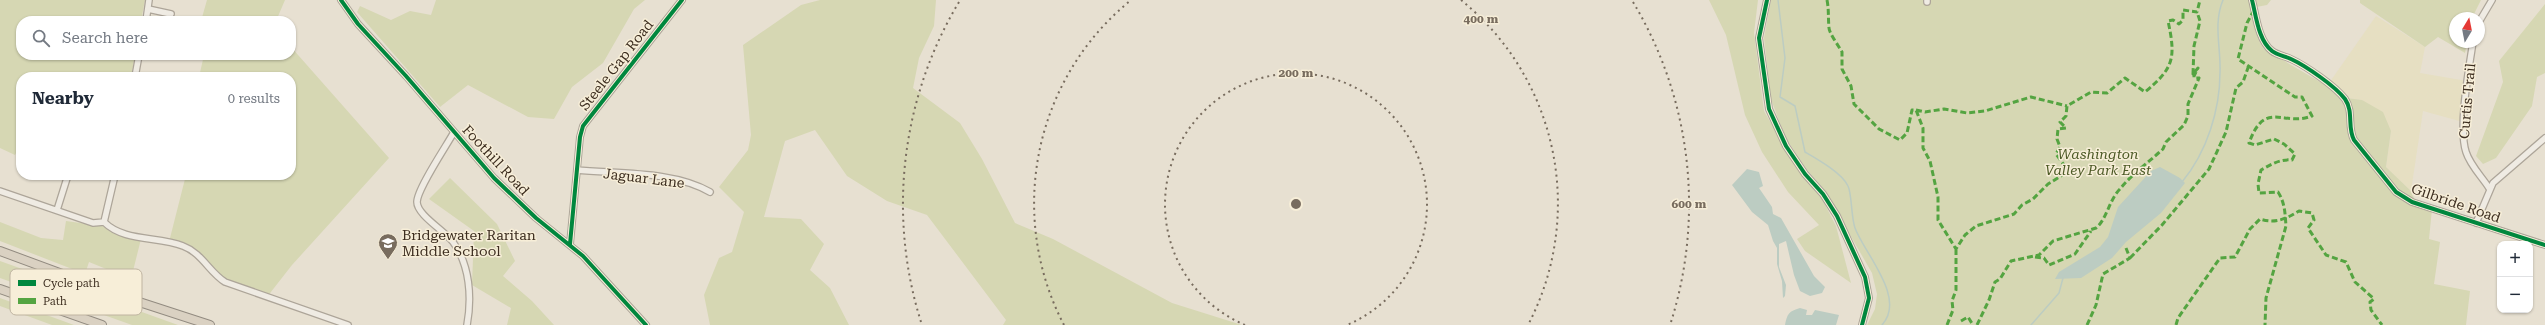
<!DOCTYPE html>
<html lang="en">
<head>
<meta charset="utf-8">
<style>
	body { margin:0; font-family:"Roboto Serif",serif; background:#f2f2f3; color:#1f2937 }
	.controls { position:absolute; right:12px; bottom:12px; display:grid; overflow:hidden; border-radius:8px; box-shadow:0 1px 3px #0004 }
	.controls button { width:36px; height:36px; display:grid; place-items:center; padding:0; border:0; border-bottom:1px solid #e0e1e3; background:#fff; color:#1f2937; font:20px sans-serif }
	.compass { position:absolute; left:2449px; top:12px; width:36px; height:36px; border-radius:50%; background:#fff; box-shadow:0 1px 3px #0004; rotate:10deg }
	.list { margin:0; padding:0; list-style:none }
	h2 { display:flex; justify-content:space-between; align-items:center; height:52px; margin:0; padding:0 16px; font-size:17px }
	h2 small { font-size:13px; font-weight:400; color:#747a83 }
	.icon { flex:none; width:22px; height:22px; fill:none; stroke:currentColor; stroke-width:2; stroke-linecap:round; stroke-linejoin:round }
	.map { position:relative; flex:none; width:2545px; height:325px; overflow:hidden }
	.search { position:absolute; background:#fff; box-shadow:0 1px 3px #0004; left:16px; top:16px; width:280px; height:44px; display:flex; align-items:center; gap:10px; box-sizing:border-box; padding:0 14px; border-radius:16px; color:#747a83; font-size:15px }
	.panel { position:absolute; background:#fff; box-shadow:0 1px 3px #0004; left:16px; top:72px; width:280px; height:108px; border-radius:16px }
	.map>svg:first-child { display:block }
</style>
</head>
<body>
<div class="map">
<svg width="2545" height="325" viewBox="0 0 2545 325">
	<rect width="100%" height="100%" fill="#e7e0d1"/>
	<path fill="#e6dfc2" d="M2376,16L2425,47L2420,73L2467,81L2463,122L2423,111L2411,191L2386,167L2391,131L2362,100L2339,97L2327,86Z"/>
	<path fill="#d6d7b3" d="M0,0H145L141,21H21V55H135L131,77H21V143L15,155L0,148Z
		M207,0H285L276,21H201Z
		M436,0H645L634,9L603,63L572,87L554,119L528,117L468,85L440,107L357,12L360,6L391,20L410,11L431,15Z
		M820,0H936L934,26L919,58L913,88L960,123L982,159L1015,223L1053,239L1172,303L1242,325H1003L1006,320L927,215L887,201L847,176L815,130L785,141L764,217L801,219L824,244L810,270L830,288L849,325H710L704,295L719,258L732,252L744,212L719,187L748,150L751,135L743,45L801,5Z
		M1709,0H1758L1754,33L1764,111L1788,153L1820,195L1836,226L1851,283L1805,251L1797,239L1819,225L1788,192L1762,152L1745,115L1726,35Z
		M1771,0H2271L2267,5L2251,8L2260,43L2264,49L2327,86L2339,97L2362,100L2383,112L2391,131L2386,167L2411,191C2413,201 2423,206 2432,209L2429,239L2440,242L2434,284L2470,291L2466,325H1867L1875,309L1877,294L1872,273L1823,188L1807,170L1785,137L1771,99L1764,38Z
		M2360,0H2481L2472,18H2455V42H2467L2465,53L2438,37L2425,47L2360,3Z
		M2545,4V73L2537,77L2532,106L2496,158L2483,164L2476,156L2503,82L2499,61Z
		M291,47L389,158L292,265L267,297L219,280L193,250L169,242L186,175H291V77H199L204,55H291Z
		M450,178L497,224L515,261L503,276L532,301L554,325H507L511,308L472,285L474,231L429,199Z
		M66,221L102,226L123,236L141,239L131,279L89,262L85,274L0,241V222L41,238L63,240Z
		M0,261L178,325H132L0,278Z
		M0,298L74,325H52L0,306Z"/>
	<path fill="#bcccc2" d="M2160,167L2180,178L2185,183L2161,213L2126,242L2112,258L2081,278L2055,279L2059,272L2100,247L2108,237L2118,207L2151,171Z
		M1747,169L1759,172L1763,186L1759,188L1772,207L1773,214L1781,218L1814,276L1825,287L1822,293L1810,296L1800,291L1794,275L1786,241L1779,244V267L1786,285L1785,296L1783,298L1782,281L1777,264V248L1773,241L1768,225L1752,212L1732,185Z
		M1800,308L1807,310L1806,315H1812L1815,310L1839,315L1836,325H1785C1787,314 1789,311 1800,308Z"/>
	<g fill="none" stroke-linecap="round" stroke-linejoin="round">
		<path stroke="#bcccc2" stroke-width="1.5" d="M1778,0L1785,58L1780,97L1795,106L1805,152C1817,159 1842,173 1848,186C1852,194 1851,217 1855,228C1864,253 1907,298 1882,325
			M2182,182C2207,152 2220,110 2220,72C2221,47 2213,24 2223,0
			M2031,325L2059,293L2063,278"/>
		<g stroke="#ada599" stroke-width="8">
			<path id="minor" d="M341,0L358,24L406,76L494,178L536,218L583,256L646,325
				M1767,0L1759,38L1769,109L1786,146L1805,174L1823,194L1837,216L1865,277L1869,298L1862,325
				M2252,0C2256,15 2258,40 2272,51C2277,55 2285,56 2291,59C2306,66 2335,86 2345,99C2354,112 2347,127 2354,140L2396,192L2412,202L2545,245
				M1927,2V0
				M148,9L171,14
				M146,21L149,0
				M2479,22L2492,0
				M2473,42C2469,68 2458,128 2466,152C2470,165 2482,177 2489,188
				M135,77L139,55
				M454,132C447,145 417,189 417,202C417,215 445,231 453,242C470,265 472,298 467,325
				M577,170C618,174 674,171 710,192
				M0,191L93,223L104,222
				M57,210L68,175
				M104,222C124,242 158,236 183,246C202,253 209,272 225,282L348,325
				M104,222L115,175
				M2476,223L2493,183L2545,138
				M570,244L580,137L583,126L682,0"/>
		</g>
		<g stroke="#928b80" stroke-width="10">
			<path id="highway" d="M0,251L130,299L210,325
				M0,289L102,325"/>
		</g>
		<use href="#minor" stroke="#efebe3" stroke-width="5.5"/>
		<use href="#highway" stroke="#dad1c2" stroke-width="8"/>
		<path stroke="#54a441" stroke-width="3" stroke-dasharray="6 3" stroke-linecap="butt" d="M1827,0C1829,10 1828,18 1829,28C1829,33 1840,48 1842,52V69L1851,86L1854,104L1879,129L1900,140L1907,133L1912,110H1916L1923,128V148L1930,161L1938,197V220L1956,249L1965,235L1976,226L2014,214L2022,205L2033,199L2048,184L2061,176L2064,165L2056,154L2060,147L2057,139L2058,129L2066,128L2060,122L2066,116L2067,106L2091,92L2107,93L2125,78L2145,92C2174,68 2176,58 2168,21L2173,20L2179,24L2183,20V10L2197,12L2200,0
			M2254,10L2247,23L2238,59L2295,97H2302L2312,116C2283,127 2265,99 2249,143L2255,145L2274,139L2284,144L2295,154L2292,160C2280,159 2272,164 2261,170L2258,184L2259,193L2278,192C2285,203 2285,213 2286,226L2266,298L2265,325
			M1916,110L1925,112L1944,109L1967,113L1985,111L2031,97L2067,106
			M2035,257L2044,258L2049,265L2075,254L2091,231
			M2130,258L2162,225L2209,169L2226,132L2236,88L2243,82L2249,65
			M1961,321L1968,317L1973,325
			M1947,325L1953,310L1952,301L1956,290V249
			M1977,325L1989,300L1995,282L2000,279L2011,261L2039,255L2053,241L2096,228C2107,219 2109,200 2120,189C2132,174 2149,162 2163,149L2166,142L2184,125L2188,116V104L2199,78H2194V76L2198,68L2193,74L2194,46L2200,21L2197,12
			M2087,325L2096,305L2103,274L2130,258L2126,248
			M2176,325L2178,318L2220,258L2235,257L2250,229L2260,219C2275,224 2286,219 2299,211L2312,213L2314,220L2308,228L2326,255L2346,262L2355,282L2374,299L2370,302L2371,310L2382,325"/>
		<g stroke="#f7eed8" stroke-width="6">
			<path id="cycleway" d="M341,0L358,24L406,76L494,178L536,218L583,256L646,325
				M1767,0L1759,38L1769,109L1786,146L1805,174L1823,194L1837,216L1865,277L1869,298L1862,325
				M2252,0C2256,15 2258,40 2272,51C2277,55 2285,56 2291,59C2306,66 2335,86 2345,99C2354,112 2347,127 2354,140L2396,192L2412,202L2545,245
				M570,244L580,137L583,126L682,0"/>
		</g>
		<use href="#cycleway" stroke="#00873e" stroke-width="4"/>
	</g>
	<g fill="none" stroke="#786c5e" stroke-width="2" stroke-dasharray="2 4">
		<path d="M1245 325A131 131 0 1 1 1347 325"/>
		<path d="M1064 325A262 262 0 0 1 1131 0M1461 0A262 262 0 0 1 1528 325"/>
		<path d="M921 322A393 393 0 0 1 959 2M1633 2A393 393 0 0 1 1671 322"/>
	</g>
	<defs>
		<g id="school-pin" transform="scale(1)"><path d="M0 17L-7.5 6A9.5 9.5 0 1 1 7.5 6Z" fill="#786c5e" stroke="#f7eed8"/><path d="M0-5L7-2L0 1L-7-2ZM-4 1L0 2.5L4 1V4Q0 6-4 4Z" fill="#fff"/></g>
	</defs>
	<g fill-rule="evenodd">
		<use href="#school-pin" x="388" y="243"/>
	</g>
	<g text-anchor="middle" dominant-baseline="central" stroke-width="3" stroke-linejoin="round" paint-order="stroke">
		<g font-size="14" fill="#3d2e20" stroke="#f7eed8">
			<text transform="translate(616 65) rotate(-52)">Steele Gap Road</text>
			<text transform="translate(2467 101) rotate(-85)">Curtis Trail</text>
			<text transform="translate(496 160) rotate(47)">Foothill Road</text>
			<text transform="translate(644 178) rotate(7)">Jaguar Lane</text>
			<text transform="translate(2456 203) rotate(19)">Gilbride Road</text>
		</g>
		<g font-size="14" font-style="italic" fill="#4d5a26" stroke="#f7eed8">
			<text x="2098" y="154">Washington<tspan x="2098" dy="16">Valley Park East</tspan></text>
		</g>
		<g font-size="14" fill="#3d2e20" stroke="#f7eed8" text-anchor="start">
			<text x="402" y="235">Bridgewater Raritan<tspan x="402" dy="16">Middle School</tspan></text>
		</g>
	</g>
	<rect x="10" y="269" width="132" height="46" rx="6" fill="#f7eed8" stroke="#bfb4a1" stroke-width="1"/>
	<rect x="18" y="280" width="18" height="6" fill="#00873e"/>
	<rect x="18" y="298" width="18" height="6" fill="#54a441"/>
	<g font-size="11" fill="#3d2e20">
		<text x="43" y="287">Cycle path</text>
		<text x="43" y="305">Path</text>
	</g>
	<circle cx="1296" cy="204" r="6" fill="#786c5e" stroke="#f7eed8" stroke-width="2"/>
	<g font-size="12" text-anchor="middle" font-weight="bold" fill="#786c5e" stroke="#f7eed8" stroke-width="3" stroke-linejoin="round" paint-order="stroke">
		<text x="1481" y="23">400 m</text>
		<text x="1296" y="77">200 m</text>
		<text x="1689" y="208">600 m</text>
	</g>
</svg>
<div class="controls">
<button>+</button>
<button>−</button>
</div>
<svg class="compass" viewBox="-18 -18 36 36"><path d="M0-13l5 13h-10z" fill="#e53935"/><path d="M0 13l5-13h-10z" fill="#747a83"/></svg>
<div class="search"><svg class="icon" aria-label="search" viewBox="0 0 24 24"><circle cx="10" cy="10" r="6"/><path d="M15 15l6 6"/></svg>Search here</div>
<section class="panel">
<h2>Nearby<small>0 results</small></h2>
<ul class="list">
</ul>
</section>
</div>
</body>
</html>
